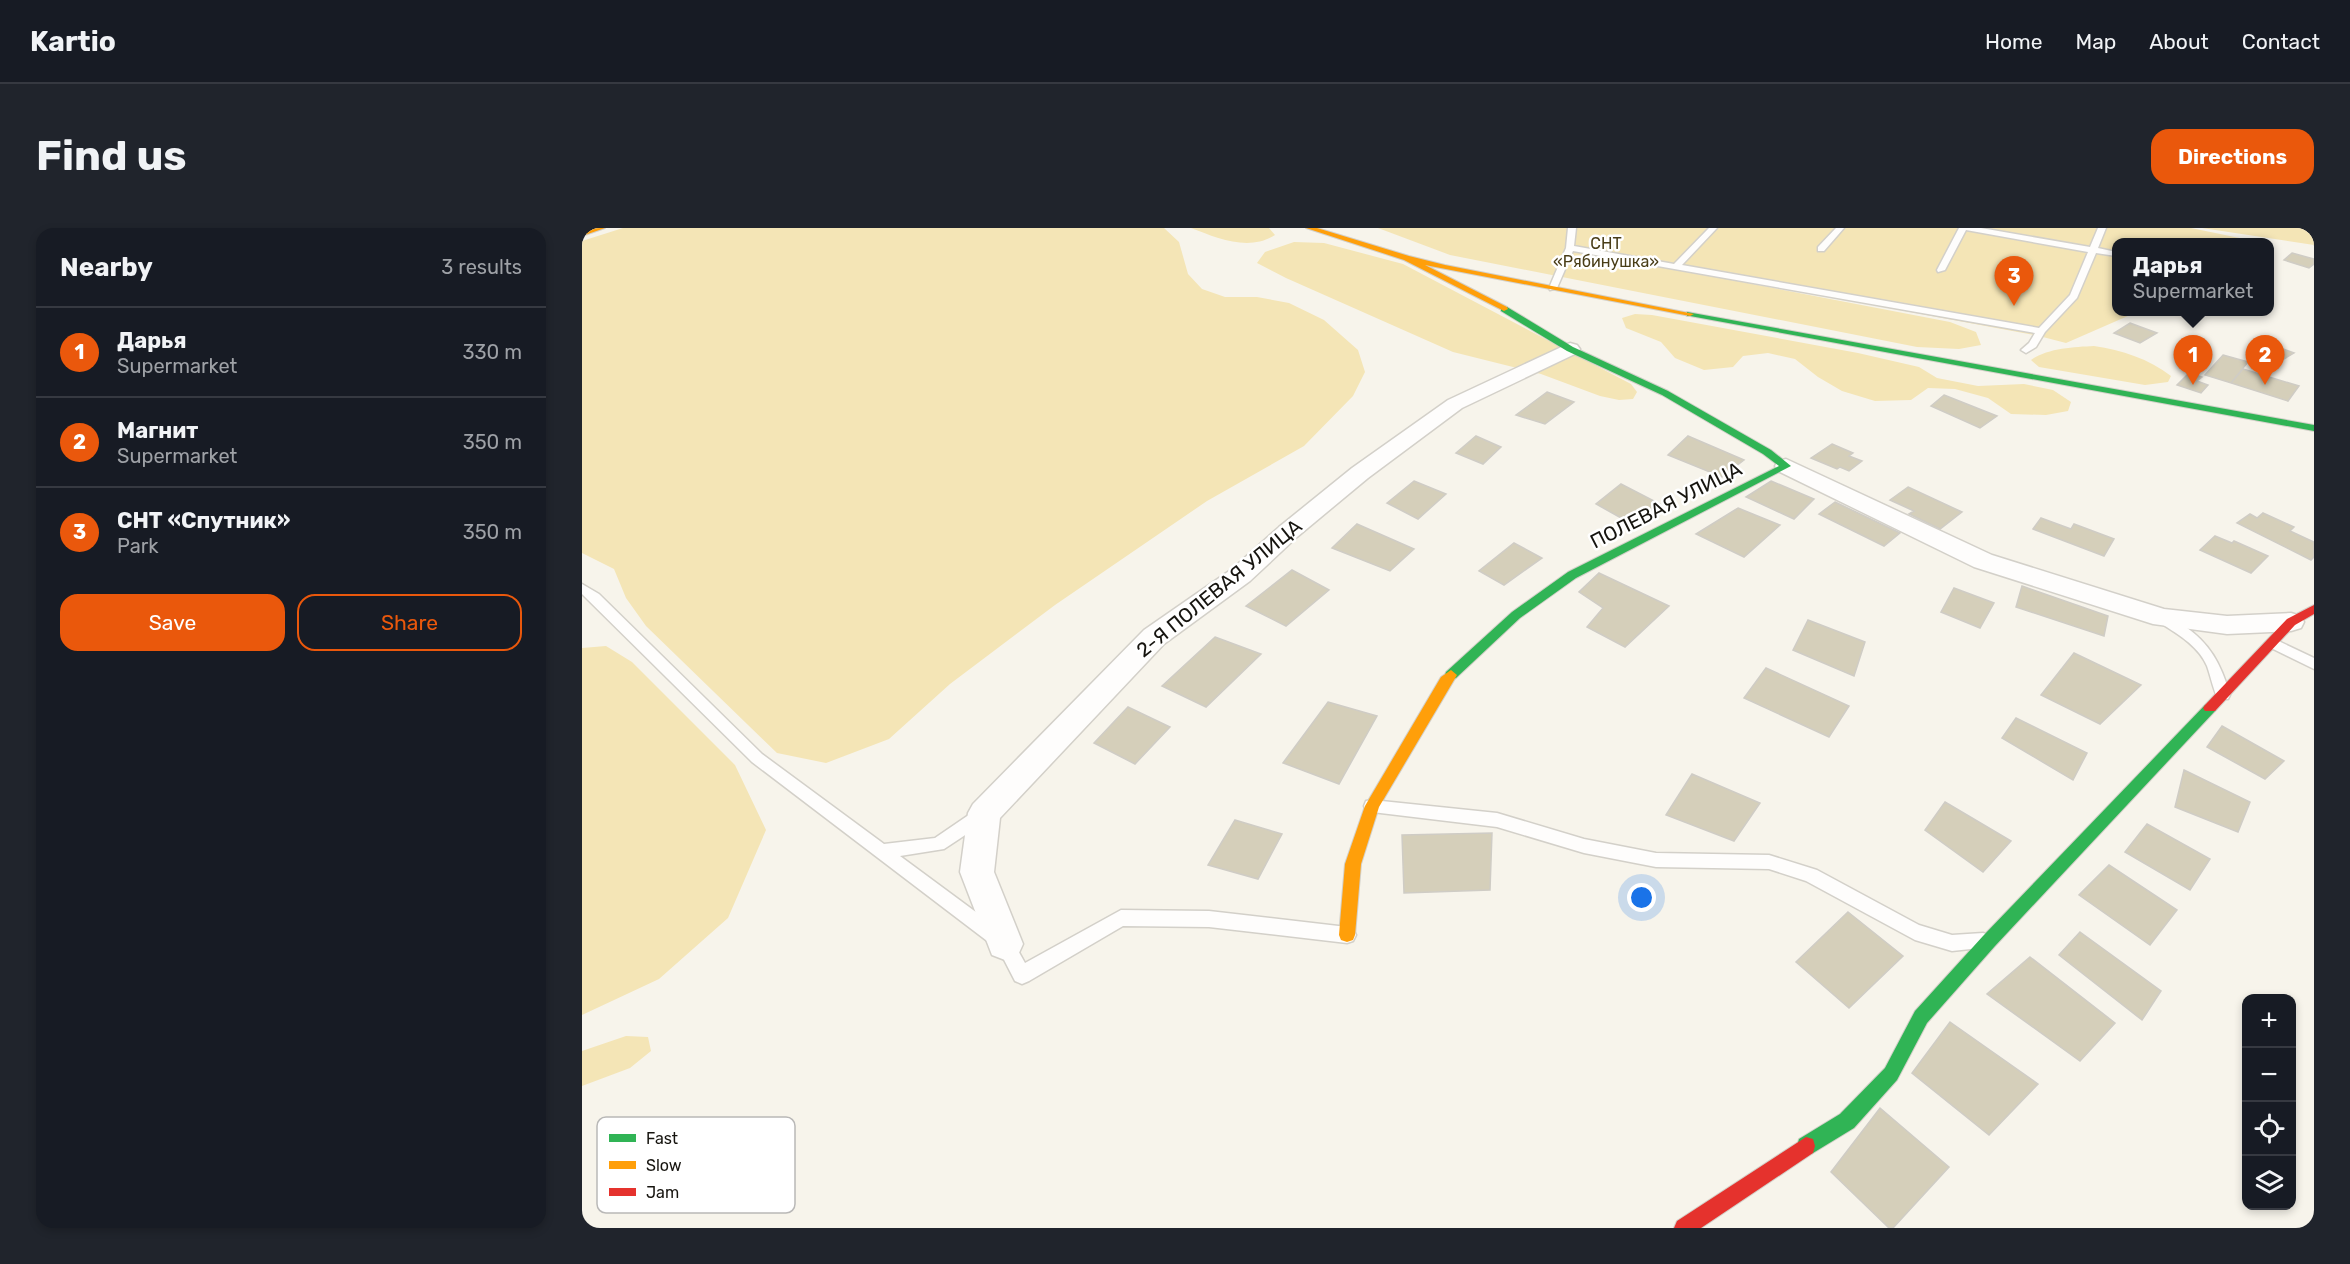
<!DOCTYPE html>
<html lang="en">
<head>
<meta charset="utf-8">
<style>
	body { margin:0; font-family:Rubik,sans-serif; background:#20242c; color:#f1f3f6 }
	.controls { position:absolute; right:18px; bottom:18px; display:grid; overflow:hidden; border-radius:12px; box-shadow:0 3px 9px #0003 }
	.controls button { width:54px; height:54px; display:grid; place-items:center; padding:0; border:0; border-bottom:2px solid #363941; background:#171b24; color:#f1f3f6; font:30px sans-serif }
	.you { position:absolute; left:1060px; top:670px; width:21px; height:21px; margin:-15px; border:4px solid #fff; border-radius:50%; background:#1a73e8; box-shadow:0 0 0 9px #1a73e833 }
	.badge { display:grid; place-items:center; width:39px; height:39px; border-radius:50%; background:#ea580c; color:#fff; font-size:20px; font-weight:700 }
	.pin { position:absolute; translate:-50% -50px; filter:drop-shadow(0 2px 3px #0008) }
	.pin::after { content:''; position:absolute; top:32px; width:21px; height:18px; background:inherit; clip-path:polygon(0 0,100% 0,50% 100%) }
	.popup { position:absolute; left:1530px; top:10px; width:162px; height:78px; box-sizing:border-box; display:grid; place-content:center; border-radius:12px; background:#171b24; filter:drop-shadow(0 2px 4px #0005); font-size:20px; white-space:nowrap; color:#9ea1a6 }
	.popup b { font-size:22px; color:#f1f3f6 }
	.popup::after { content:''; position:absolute; left:50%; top:100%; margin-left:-12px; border:12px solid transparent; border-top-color:#171b24 }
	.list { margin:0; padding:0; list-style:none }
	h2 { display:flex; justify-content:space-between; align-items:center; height:78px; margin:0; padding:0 24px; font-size:26px }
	h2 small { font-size:20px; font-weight:400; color:#9ea1a6 }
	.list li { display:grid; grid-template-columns:39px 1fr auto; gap:18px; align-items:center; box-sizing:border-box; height:90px; padding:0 24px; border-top:2px solid #363941 }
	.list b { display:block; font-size:22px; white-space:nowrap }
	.list p { margin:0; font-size:20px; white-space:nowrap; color:#9ea1a6 }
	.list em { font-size:20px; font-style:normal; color:#9ea1a6 }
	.actions { display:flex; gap:12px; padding:18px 24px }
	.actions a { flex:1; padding:14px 0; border:2px solid #ea580c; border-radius:18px; text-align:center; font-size:21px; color:#ea580c }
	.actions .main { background:#ea580c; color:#fff }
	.icon { flex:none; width:33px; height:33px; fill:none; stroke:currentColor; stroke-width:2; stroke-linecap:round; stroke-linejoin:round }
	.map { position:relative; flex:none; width:1732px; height:1000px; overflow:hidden; border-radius:18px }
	header { display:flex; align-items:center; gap:36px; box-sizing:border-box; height:84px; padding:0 30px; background:#171b24; border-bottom:2px solid #363941 }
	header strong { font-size:28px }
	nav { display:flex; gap:33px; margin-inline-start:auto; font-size:21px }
	.intro { display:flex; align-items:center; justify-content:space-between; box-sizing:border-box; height:144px; padding:0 36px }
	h1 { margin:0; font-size:42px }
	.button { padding:15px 27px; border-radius:18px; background:#ea580c; color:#fff; font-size:21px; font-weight:700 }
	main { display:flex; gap:36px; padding:0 36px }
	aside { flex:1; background:#171b24; border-radius:18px; box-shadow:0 3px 9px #0003 }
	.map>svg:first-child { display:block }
</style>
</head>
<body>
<header>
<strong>Kartio</strong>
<nav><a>Home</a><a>Map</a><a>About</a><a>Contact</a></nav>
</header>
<div class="intro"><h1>Find us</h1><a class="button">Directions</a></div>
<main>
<aside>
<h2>Nearby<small>3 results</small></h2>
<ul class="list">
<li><span class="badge">1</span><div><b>Дарья</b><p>Supermarket</p></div><em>330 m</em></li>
<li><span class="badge">2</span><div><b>Магнит</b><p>Supermarket</p></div><em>350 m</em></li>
<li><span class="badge">3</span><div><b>СНТ «Спутник»</b><p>Park</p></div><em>350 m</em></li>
</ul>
<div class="actions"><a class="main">Save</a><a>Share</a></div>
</aside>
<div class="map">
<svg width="1732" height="1000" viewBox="0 0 1732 1000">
	<rect width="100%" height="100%" fill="#f7f4eb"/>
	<path fill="#f4e5b6" d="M41,0H582L597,14L606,46L620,61L643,69H675L707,75L742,92L776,122L783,144L771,168L722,218L625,273L473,377L368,456L307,511L244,535L195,525L64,398L44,370L32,341L0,325V13Z
		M609,0H687L693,7C667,24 635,10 609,0Z
		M796,0H1609L1677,14L1534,15V84H1555L1484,115L1457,108L1049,32L1041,42L1077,38L1368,94L1394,104L1399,117L1377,121L1335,119L868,27Z
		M1620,0H1732V17Z
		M712,14L742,15L821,36L1049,156L1055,164L1051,171L1037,172L1018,168L959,146L871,124L704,50L675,35L683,24Z
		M1053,86L1070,87L1276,125L1337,139L1355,150L1396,158L1442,156L1471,162L1489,174L1486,183L1464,187L1429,186L1406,170L1373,161L1346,160L1329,172L1293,173L1260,163L1236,149L1213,131L1186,125L1161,128L1151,139L1122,142L1093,130L1079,114L1044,100L1040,90Z
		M1512,118C1540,122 1567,131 1589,148L1586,154L1563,157L1457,139L1449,132C1466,120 1492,119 1512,118Z
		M24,418L50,434L153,537L184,602L146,690L77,751L0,787V420Z
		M44,808L66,809L69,823L48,840L0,858V823Z"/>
	<path fill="#d5cfba" stroke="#cfccc5" stroke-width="1.5" d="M1710,25L1732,31V36L1727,40L1702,32Z
		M1548,95L1575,105L1558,115L1532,105Z
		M1683,114L1712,125L1695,135L1665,124Z
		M1641,127L1666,134L1649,155L1623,147Z
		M1661,141L1717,158L1706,173L1649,155Z
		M1607,145L1620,149L1615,153L1626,157L1619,165L1595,157Z
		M965,164L992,174L963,196L934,187Z
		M1362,167L1415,188L1398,200L1349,178Z
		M894,208L919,219L901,236L874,225Z
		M1106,208L1162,232L1140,249L1086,227Z
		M1250,216L1271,225L1267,228L1280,233L1267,243L1258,239L1255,241L1229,230Z
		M832,253L864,266L836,291L805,275Z
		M1189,253L1232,271L1212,291L1164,269Z
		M1039,256L1078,276L1050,296L1014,276Z
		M1326,259L1380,284L1358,301L1327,286L1332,283L1308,272Z
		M1253,274L1318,305L1302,318L1237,286Z
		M1156,280L1198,297L1162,329L1114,306Z
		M1681,285L1712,299L1708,303L1732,314V329L1729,332L1655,295L1668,286L1675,290Z
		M1459,290L1489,301L1492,296L1532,311L1522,328L1451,301Z
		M775,296L832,321L808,343L750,320Z
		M1633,308L1650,315L1652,313L1686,328L1669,345L1618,322Z
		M932,315L960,330L922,357L897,343Z
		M710,342L747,362L704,398L664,378Z
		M1017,345L1087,378L1043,419L1005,399L1021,380L997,364Z
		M1440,358L1526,388L1522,408L1434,379Z
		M1372,360L1412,375L1398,400L1359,384Z
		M1226,392L1283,414L1272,448L1211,422Z
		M633,409L679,426L624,479L580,458Z
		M1492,425L1559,457L1518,496L1459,467Z
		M1184,440L1267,478L1247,509L1162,470Z
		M746,474L795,488L757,556L701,535Z
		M546,479L588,499L553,536L512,515Z
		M1434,490L1505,525L1491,552L1420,510Z
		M1640,498L1702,533L1683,551L1625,519Z
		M1602,542L1668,574L1656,604L1593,579Z
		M1110,546L1178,575L1152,613L1084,587Z
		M1363,574L1429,613L1401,644L1343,602Z
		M653,592L700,606L676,651L626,637Z
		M1565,596L1628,631L1608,662L1543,624Z
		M910,605L908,662L822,665L820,607Z
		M1527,637L1595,682L1568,717L1497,667Z
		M1266,684L1321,728L1267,780L1214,734Z
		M1498,704L1579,763L1560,792L1477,727Z
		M1448,729L1533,795L1498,833L1405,766Z
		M1368,794L1456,856L1407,907L1330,845Z
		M1298,880L1367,939L1311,1000H1307L1249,944Z"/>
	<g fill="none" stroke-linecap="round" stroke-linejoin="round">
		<g stroke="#d3d0c9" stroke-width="3">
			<path id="lane" d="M986,0H994L992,18L1092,36L1127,0H1135L1100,37L1457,100L1488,67L1506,24L1384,2L1363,42L1356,44L1355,42L1377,0H1399L1508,19L1516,0H1524L1516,20L1534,24V28L1514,25L1495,70L1463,104L1454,119L1444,125L1439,122L1447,115L1453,105L991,23L975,60L968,62L967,60L984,20Z
				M1254,0H1262L1242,23H1236V19Z
				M0,356L17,366L180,526L302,616L353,610L394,582L400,580L406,582L408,587L406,592L362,621L318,628L429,710L443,735L539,682L627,683L765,699L771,701L774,707L771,713L765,715L627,699L541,698L447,753L440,756L433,753L417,722L170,534L0,366Z
				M1580,386C1588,388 1594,393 1601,397C1628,415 1639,436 1648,467L1646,471H1636C1631,461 1629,449 1625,438C1616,417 1594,405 1575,393L1573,390L1575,387Z
				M1690,410L1732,430V441L1685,418L1683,415Z
				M790,572L915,585L1002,611L1074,625L1187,627L1235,642L1337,697L1370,707L1401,705L1407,707L1410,713L1407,719L1370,723L1333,712L1224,653L1187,641L1074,639L1002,625L915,599L790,584L784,583L782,578L784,573Z"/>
		</g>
		<g stroke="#d3d0c9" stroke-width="3">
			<path id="street" d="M988,115L995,117L998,121L995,125L880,180L786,250L715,309L668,353L582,416L418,590L412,644L441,716L436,727L423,732L410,727L378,644L386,585L391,576L562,402L650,341L697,299L770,240L866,172Z
				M1204,231L1410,327L1582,381L1645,388L1709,385L1719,388L1722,394L1719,400L1709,403L1645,406L1571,396L1392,339L1196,243L1193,238L1196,233Z"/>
		</g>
		<g stroke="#d3d0c9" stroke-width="2">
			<path id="fast" d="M919,79H925L991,119L1086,163L1189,222L1209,238L994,350L938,390L874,450L869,452L863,447L864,444L930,384L986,344L1197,238L1181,226L1080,167L985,123L919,83Z
				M1105,84L1732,197V203L1108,88H1105Z
				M1628,475L1635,480L1633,483L1413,718L1345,795L1315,852L1272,900L1231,925L1224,927L1217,925L1215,918L1217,911L1258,886L1303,840L1333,783L1401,708L1623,477Z"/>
		</g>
		<g stroke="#d3d0c9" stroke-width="2">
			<path id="slow" d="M12,0H23L0,8V4Z
				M724,0H735L827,28L863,37L1112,86L1108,88L843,37L925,79L926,81L922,83L822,32Z
				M869,442L875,447L797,579L779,636L773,707L771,712L765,714L759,712L757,707L763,636L783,578L859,449Z"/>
		</g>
		<g stroke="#d3d0c9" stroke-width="2">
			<path id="jam" d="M1732,377V386L1713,397L1633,483H1623L1621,480L1623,477L1705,391Z
				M1224,909L1231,911L1233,918L1231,925L1119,1000H1092L1095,993Z"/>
		</g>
		<use href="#lane" fill="#fefdfc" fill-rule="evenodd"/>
		<use href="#street" fill="#fefdfc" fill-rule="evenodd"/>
		<use href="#fast" fill="#30b455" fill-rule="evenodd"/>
		<use href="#slow" fill="#ff9f0a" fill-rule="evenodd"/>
		<use href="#jam" fill="#e5322d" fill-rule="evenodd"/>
	</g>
	<g text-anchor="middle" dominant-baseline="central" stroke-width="5" stroke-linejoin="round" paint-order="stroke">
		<g font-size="16" fill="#493d17" stroke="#fff">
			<text x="1024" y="15">СНТ<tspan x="1024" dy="18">«Рябинушка»</tspan></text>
		</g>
		<g font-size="20" fill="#16140f" stroke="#fff">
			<text transform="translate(1084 277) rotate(-27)">ПОЛЕВАЯ УЛИЦА</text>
			<text transform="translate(637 360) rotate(-39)">2-Я ПОЛЕВАЯ УЛИЦА</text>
		</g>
	</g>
	<rect x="15" y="889" width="198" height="96" rx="9" fill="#fff" stroke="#b9b8b7" stroke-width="1.5"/>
	<rect x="27" y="906" width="27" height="8" fill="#30b455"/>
	<rect x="27" y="933" width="27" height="8" fill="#ff9f0a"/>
	<rect x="27" y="960" width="27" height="8" fill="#e5322d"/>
	<g font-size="16" fill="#16140f">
		<text x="64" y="916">Fast</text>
		<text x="64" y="943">Slow</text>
		<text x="64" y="970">Jam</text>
	</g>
</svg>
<div class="controls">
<button>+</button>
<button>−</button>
<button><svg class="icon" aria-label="locate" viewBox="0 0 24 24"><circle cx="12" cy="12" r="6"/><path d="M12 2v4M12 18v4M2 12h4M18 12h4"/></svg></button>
<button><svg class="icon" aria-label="layers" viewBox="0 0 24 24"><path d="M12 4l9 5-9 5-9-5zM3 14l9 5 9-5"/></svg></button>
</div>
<div class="you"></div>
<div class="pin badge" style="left:1611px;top:157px">1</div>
<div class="popup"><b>Дарья</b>Supermarket</div>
<div class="pin badge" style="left:1683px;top:157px">2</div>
<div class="pin badge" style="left:1432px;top:78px">3</div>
</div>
</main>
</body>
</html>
